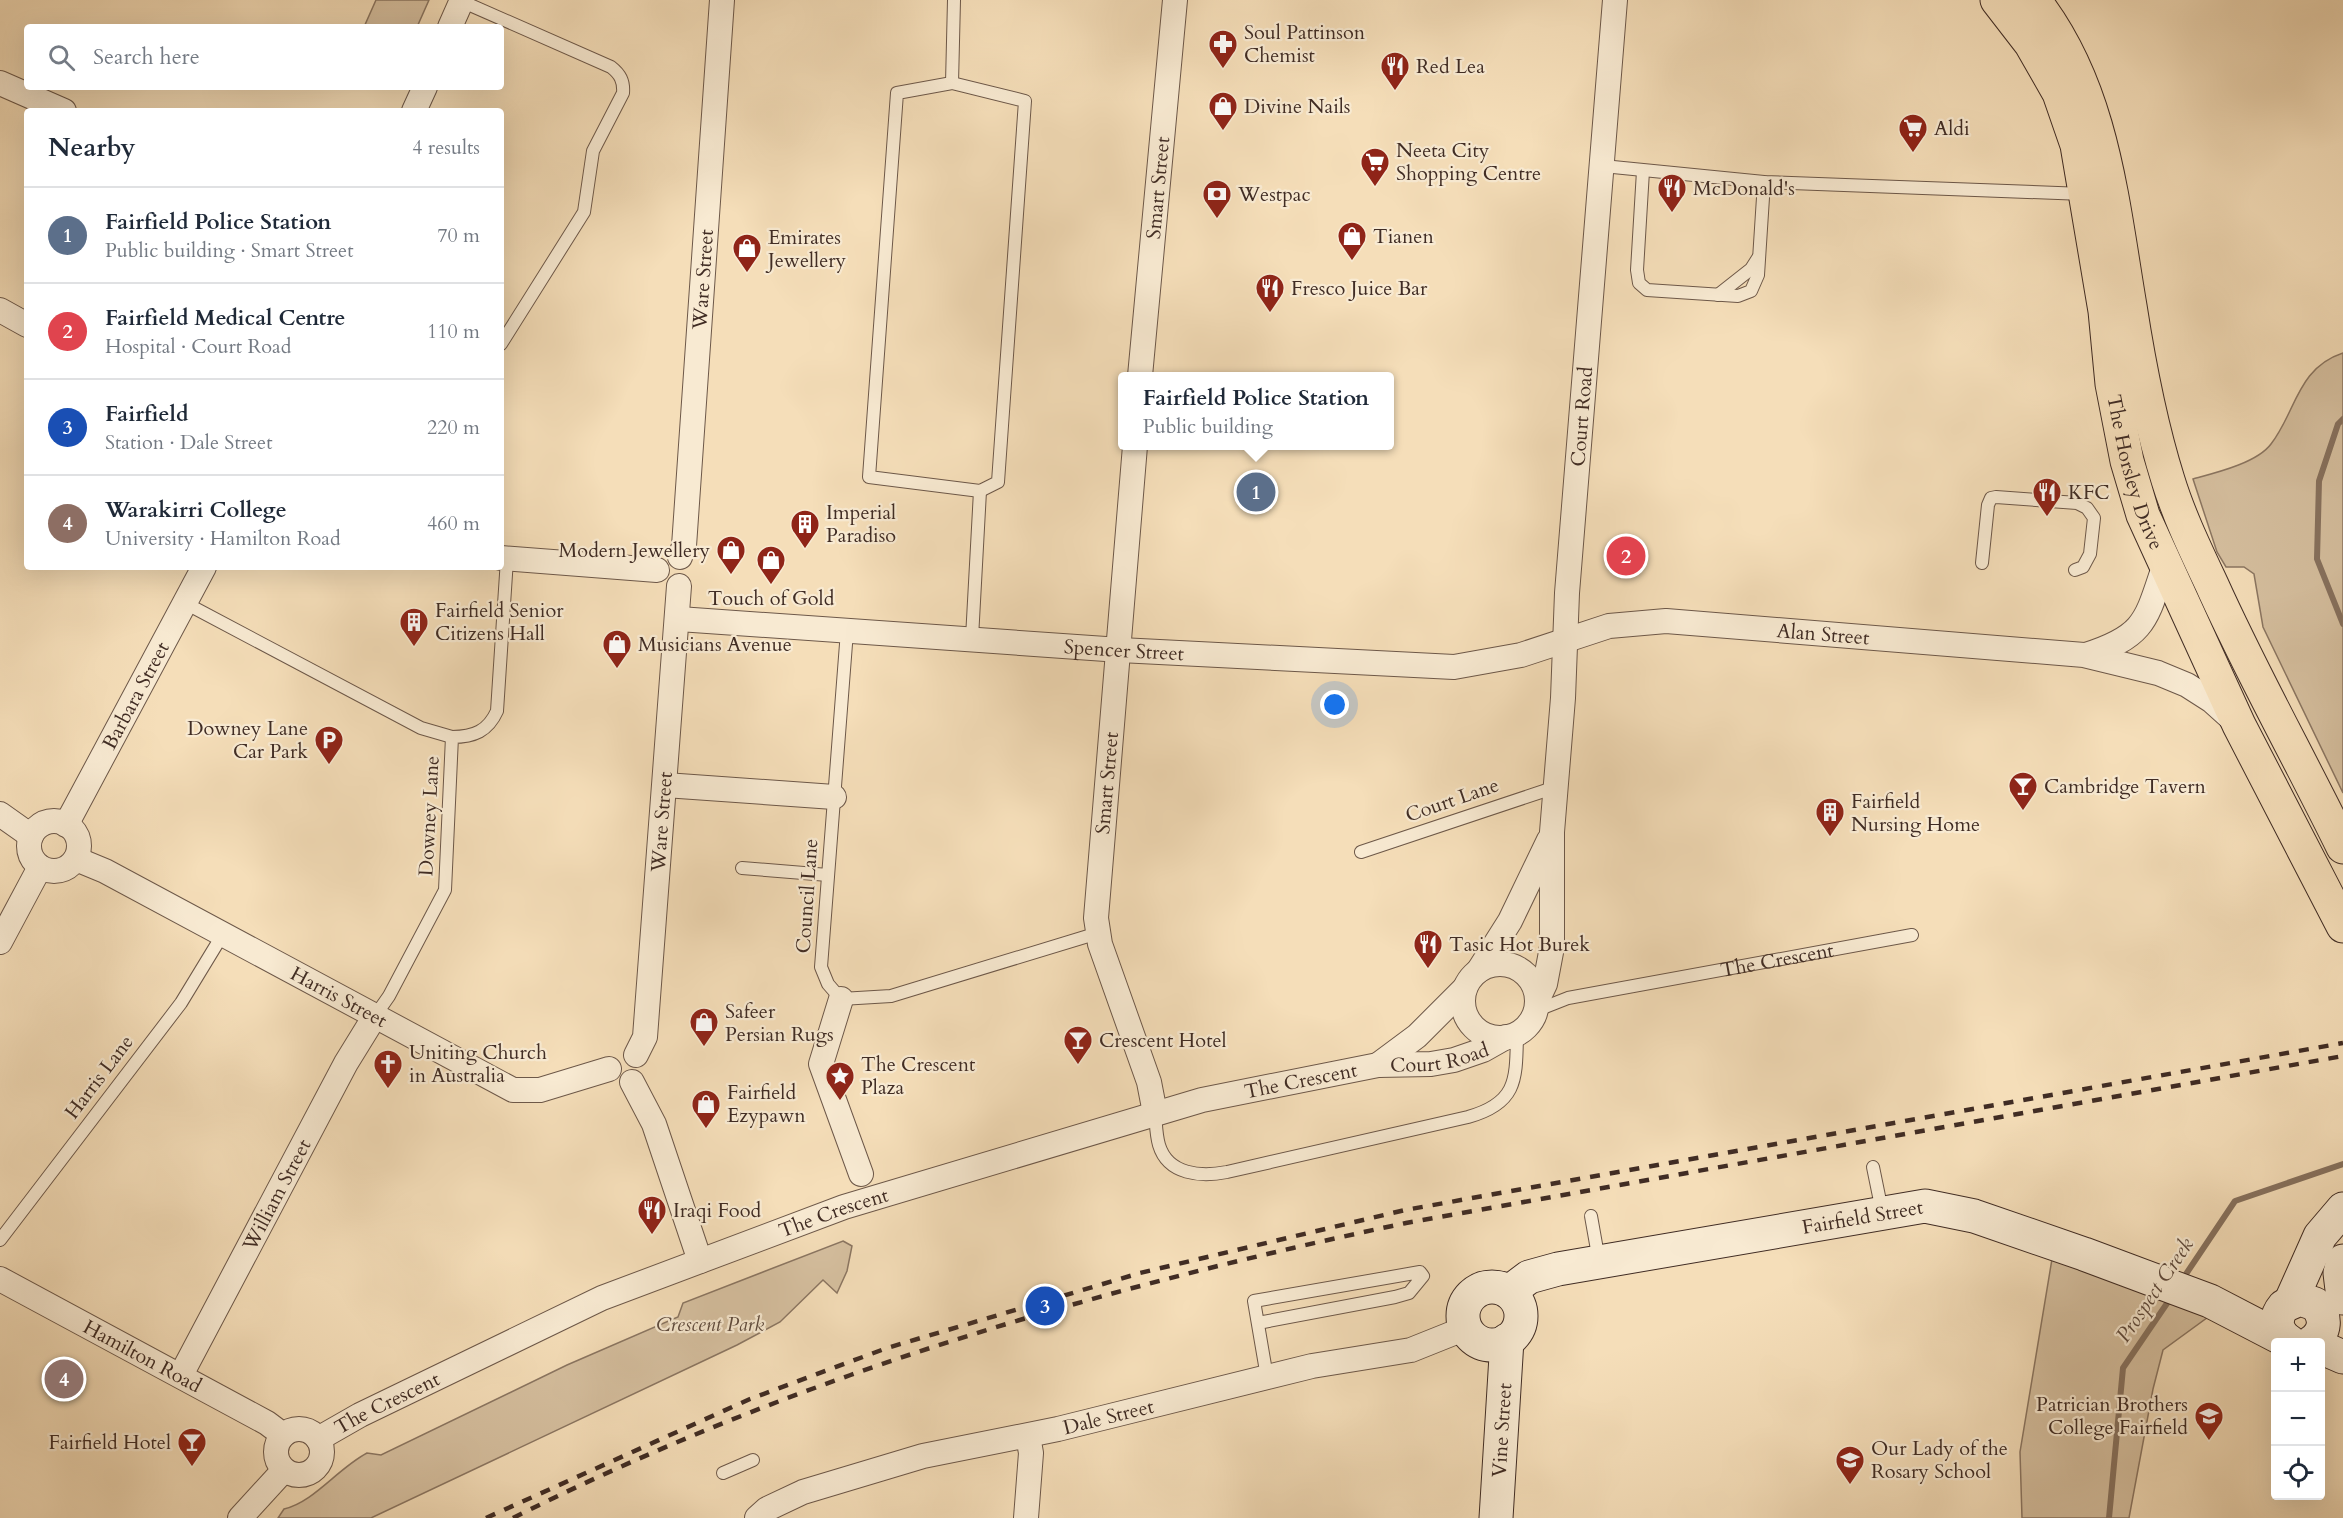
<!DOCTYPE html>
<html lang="en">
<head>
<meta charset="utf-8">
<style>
	body { margin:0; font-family:Cardo,serif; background:#f6f6f7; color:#1f2937 }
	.controls { position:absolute; right:18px; bottom:18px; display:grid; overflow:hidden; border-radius:6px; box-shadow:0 6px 24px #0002 }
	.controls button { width:54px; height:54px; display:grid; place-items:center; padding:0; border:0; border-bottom:2px solid #e0e1e3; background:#fff; color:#1f2937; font:30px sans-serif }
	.you { position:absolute; left:1335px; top:705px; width:21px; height:21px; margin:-15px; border:4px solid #fff; border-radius:50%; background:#1a73e8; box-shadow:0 0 0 9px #1a73e833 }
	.badge { display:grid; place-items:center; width:39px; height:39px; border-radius:50%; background:#2563eb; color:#fff; font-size:20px; font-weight:700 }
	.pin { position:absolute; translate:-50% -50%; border:3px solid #fff; box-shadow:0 2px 6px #0006 }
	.popup { position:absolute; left:1118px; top:372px; width:276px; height:78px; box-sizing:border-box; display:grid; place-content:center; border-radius:6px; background:#fff; filter:drop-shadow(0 2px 4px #0005); font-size:20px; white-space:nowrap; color:#747a83 }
	.popup b { font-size:22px; color:#1f2937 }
	.popup::after { content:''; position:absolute; left:50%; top:100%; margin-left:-12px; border:12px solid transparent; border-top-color:#fff }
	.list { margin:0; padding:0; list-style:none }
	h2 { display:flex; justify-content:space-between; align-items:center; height:78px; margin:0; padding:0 24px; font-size:26px }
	h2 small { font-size:20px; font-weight:400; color:#747a83 }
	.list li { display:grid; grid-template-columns:39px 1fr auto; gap:18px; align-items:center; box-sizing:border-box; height:96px; padding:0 24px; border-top:2px solid #e0e1e3 }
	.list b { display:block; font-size:22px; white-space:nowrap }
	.list p { margin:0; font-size:20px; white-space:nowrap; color:#747a83 }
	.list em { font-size:20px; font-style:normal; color:#747a83 }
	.icon { flex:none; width:33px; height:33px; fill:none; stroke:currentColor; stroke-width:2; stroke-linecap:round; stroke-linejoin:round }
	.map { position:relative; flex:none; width:2343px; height:1518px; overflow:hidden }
	.search { position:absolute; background:#fff; box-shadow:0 6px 24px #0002; left:24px; top:24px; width:480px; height:66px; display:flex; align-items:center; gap:15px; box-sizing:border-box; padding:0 21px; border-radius:6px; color:#747a83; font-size:22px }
	.panel { position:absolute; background:#fff; box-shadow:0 6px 24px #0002; left:24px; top:108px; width:480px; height:462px; border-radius:6px }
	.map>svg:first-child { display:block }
</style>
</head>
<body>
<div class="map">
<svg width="2343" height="1518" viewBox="0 0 2343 1518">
	<rect width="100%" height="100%" fill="#f5deb9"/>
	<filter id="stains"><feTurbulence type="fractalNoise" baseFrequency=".00333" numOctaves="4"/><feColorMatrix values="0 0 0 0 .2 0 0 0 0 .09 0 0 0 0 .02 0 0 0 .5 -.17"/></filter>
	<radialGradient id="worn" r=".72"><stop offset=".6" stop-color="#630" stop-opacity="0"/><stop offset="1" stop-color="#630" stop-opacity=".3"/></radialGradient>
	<path fill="#d6c0a0" stroke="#8b7662" stroke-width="1.5" d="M376,0H429L417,27H364Z
		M2343,353V793L2263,627L2254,574L2244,567H2226L2217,552L2193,479C2215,473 2257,463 2271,444C2296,412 2297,368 2343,353Z
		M843,1241L852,1246L847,1271L837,1293L823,1280L780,1322L737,1345L371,1518H278L284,1509C314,1502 337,1469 367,1453L381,1455L567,1365L678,1317L683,1303Z
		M2053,1253L2215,1312L2163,1350L2153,1389L2129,1518H2022L2020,1452Z"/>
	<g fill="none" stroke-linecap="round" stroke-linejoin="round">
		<path stroke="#87725f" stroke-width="6" d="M2343,419L2338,424L2319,481L2317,559L2343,624
			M2182,1280L2235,1201L2343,1164
			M2109,1518L2123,1368L2172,1296"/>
		<g stroke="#6d5849" stroke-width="14">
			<g id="lane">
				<path d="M461,1L611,67C620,74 624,81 623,93L593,151L584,212L501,344"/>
				<path d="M952,83L1025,101L998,482L980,491L869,477L897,93Z"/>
				<path d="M952,83L954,0"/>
				<path d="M1603,166L1764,182L2084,194"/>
				<path d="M1643,171L1637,270L1639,283L1647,290L1738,296L1751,291L1758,275L1764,182"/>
				<path d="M1718,295L1751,269L1758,258"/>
				<path d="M1982,563L1988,505L1991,498L1996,497L2077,503L2087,508L2094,518L2090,554L2083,567L2075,570"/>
				<path d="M185,603L421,728L452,737"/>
				<path d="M847,631L821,967L828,984L841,999L891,996L1098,933"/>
				<path d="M972,638L980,491"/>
				<path d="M1361,852L1556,787"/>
				<path d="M742,868L828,875"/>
				<path id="s1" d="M1535,1011L1568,998L1912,935"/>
				<path d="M375,1016L389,996L445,890L452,737C474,737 488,731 497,711L507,559"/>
				<path d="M1155,1113C1156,1123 1156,1135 1159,1145C1168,1175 1201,1177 1227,1172L1468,1117C1518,1103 1516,1079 1517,1034"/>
				<path d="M1873,1167L1882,1211"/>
				<path d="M1591,1216L1599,1261"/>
				<path d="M0,1240L181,1003L223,934"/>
				<path d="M1258,1323L1395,1297L1409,1293L1423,1276L1420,1272L1254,1301L1267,1377"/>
				<path d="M723,1473L753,1460"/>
			</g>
		</g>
		<g stroke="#6d5849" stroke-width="26">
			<g id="street">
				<path d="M450,27L462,0"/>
				<path d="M0,83L64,111"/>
				<path d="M414,111L425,87"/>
				<path d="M0,310L27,325"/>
				<path id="s2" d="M1140,376L1175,0"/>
				<path d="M1135,446L1096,918L1100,944L1149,1082L1155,1113"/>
				<path id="s3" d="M680,557L684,546L722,0"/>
				<path d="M501,558L657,570"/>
				<path id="s4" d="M679,619L1120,650L1454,667L1521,655L1609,626L1666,621L2084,655L2158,673L2187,685L2212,701L2232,719"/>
				<path d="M2086,655C2146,636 2146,620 2165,564"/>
				<path d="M665,785L834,797"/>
				<path d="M0,814L31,836"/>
				<circle cx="54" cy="846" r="25"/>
				<path id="s5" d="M66,825L204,567"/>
				<path id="s6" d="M76,859L105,871L513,1090H540L609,1069"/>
				<path d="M0,942L40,867"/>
				<circle cx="1500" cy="1001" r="37"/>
				<path d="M1479,970L1510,921L1549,840"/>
				<path d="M841,999L821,1064L861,1174"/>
				<path id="s7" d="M1537,1001L1545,984L1552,947V832L1563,698L1567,593L1615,0"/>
				<path id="s8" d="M636,1055L645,1037L679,586"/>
				<path d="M1378,1065L1417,1036L1465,988"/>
				<path d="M632,1082L654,1124L700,1261"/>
				<path id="s9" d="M0,1279L267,1423L283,1435"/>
				<path id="s10" d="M181,1375L346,1063L375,1016"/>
				<circle cx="299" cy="1452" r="23"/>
				<path id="s11" d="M318,1439L360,1415L602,1298L844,1207L1202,1100L1378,1065L1431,1064L1454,1060L1483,1050L1506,1037"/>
				<path d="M240,1518L284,1470"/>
				<path id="s12" d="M757,1518L767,1509L803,1492L923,1456L1058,1429L1312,1366L1411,1350L1466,1328"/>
				<path d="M1026,1518L1031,1453L1028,1436"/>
			</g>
		</g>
		<g stroke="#402c24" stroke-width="35">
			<g id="secondary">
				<path d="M2343,1261L2340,1273L2343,1298"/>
				<circle cx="1492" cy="1316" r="29"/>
				<path id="s13" d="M1509,1292L1529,1277L1558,1269L1925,1206L1974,1216L2084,1254L2210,1301L2287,1341"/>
				<path d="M2291,1301L2320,1236L2343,1209"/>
				<path d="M2290,1342C2276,1333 2273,1319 2284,1306L2300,1299L2315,1304C2327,1317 2326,1332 2312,1342"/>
				<path d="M2320,1347L2343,1357"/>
				<path id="s14" d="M1496,1518L1507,1340"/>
			</g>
		</g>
		<g stroke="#402c24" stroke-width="35">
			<g id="primary">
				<path id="s15" d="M1997,0L2031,44L2059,93L2077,145L2105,311L2112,384L2127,461L2143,515L2239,725L2343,926"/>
				<path d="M2034,0C2103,88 2112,200 2130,306C2139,364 2150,423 2168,480C2179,516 2196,551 2212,585C2252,674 2300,759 2343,847"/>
			</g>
		</g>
		<use href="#lane" stroke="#f8ead2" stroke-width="12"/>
		<use href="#street" stroke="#f8ead2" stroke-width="24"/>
		<use href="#secondary" stroke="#f8ead2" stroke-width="33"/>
		<use href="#primary" stroke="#f5deb9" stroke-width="33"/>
		<path stroke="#402c24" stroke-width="4.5" stroke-dasharray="10 10" stroke-linecap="butt" d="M486,1518L750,1399L887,1348L1140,1273L1405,1210L2343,1043
			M513,1518C795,1376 1098,1288 1406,1223L2343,1056"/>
	</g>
	<defs>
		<g id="pharmacy-pin" transform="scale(1.5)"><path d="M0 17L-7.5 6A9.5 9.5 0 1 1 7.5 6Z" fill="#8f2418" stroke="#f8ead2"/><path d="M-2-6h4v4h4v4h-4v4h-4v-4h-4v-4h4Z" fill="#fff"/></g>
		<g id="restaurant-pin" transform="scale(1.5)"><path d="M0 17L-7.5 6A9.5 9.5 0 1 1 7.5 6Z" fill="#8f2418" stroke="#f8ead2"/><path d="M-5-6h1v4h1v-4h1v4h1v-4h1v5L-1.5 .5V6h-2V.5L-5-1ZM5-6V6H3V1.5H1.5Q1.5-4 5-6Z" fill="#fff"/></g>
		<g id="shop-pin" transform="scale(1.5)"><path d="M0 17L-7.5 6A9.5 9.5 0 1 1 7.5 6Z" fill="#8f2418" stroke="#f8ead2"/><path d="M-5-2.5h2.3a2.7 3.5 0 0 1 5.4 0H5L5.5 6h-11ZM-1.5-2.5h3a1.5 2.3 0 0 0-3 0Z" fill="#fff"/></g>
		<g id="supermarket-pin" transform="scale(1.5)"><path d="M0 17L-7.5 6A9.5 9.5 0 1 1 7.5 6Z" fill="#8f2418" stroke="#f8ead2"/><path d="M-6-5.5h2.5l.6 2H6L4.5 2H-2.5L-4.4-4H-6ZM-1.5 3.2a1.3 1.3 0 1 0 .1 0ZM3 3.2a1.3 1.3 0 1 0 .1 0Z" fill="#fff"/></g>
		<g id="bank-pin" transform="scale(1.5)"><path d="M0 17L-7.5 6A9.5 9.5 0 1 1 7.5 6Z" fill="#8f2418" stroke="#f8ead2"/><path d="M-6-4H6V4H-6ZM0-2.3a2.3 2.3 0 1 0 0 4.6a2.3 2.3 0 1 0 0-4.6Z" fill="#fff"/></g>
		<g id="building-pin" transform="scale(1.5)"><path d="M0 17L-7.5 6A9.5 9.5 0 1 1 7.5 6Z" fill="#8f2418" stroke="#f8ead2"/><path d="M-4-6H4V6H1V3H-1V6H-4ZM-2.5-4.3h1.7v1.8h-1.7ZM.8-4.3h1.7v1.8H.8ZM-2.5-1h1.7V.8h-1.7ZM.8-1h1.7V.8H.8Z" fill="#fff"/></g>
		<g id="parking-pin" transform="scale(1.5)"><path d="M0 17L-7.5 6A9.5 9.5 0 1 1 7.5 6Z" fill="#8f2418" stroke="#f8ead2"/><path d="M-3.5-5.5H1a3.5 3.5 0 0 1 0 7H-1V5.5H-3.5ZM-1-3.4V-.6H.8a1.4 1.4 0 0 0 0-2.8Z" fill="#fff"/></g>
		<g id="bar-pin" transform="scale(1.5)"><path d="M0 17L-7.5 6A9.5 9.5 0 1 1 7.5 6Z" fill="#8f2418" stroke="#f8ead2"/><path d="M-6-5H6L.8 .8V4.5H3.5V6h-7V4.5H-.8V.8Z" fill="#fff"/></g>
		<g id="church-pin" transform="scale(1.5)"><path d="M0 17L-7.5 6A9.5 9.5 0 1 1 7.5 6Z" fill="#8f2418" stroke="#f8ead2"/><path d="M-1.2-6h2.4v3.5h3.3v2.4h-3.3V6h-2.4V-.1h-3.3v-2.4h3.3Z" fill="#fff"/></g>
		<g id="sight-pin" transform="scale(1.5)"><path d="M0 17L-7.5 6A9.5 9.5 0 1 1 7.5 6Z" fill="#8f2418" stroke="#f8ead2"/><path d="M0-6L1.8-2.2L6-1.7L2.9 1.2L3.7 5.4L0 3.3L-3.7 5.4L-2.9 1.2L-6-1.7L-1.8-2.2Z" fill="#fff"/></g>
		<g id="school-pin" transform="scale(1.5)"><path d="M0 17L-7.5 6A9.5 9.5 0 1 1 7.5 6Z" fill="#8f2418" stroke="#f8ead2"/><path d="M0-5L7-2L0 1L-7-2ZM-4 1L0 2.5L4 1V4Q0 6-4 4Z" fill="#fff"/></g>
	</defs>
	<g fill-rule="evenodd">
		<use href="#pharmacy-pin" x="1223" y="44"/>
		<use href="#restaurant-pin" x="1395" y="66"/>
		<use href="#shop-pin" x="1223" y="106"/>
		<use href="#supermarket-pin" x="1913" y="128"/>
		<use href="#supermarket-pin" x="1375" y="162"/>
		<use href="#restaurant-pin" x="1672" y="188"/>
		<use href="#bank-pin" x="1217" y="194"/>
		<use href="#shop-pin" x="1352" y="236"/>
		<use href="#shop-pin" x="747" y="248"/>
		<use href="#restaurant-pin" x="1270" y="288"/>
		<use href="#restaurant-pin" x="2047" y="492"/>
		<use href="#building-pin" x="805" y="524"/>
		<use href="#shop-pin" x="731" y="550"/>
		<use href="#shop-pin" x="771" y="560"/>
		<use href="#building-pin" x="414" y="622"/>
		<use href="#shop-pin" x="617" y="644"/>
		<use href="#parking-pin" x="329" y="740"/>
		<use href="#bar-pin" x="2023" y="786"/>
		<use href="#building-pin" x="1830" y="812"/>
		<use href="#restaurant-pin" x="1428" y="944"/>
		<use href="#shop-pin" x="704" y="1022"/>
		<use href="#bar-pin" x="1078" y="1040"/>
		<use href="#church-pin" x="388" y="1064"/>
		<use href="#sight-pin" x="840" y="1076"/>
		<use href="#shop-pin" x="706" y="1104"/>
		<use href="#restaurant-pin" x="652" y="1210"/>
		<use href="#school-pin" x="2209" y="1416"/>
		<use href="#bar-pin" x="192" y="1442"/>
		<use href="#school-pin" x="1850" y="1460"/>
	</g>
	<g text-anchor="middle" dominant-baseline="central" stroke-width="4.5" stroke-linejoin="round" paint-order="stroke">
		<g font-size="20" fill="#402c24" stroke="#f8ead2" text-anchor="start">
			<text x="1244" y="32">Soul Pattinson<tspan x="1244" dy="23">Chemist</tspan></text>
			<text x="1416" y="66">Red Lea</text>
			<text x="1244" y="106">Divine Nails</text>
			<text x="1934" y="128">Aldi</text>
			<text x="1396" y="150">Neeta City<tspan x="1396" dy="23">Shopping Centre</tspan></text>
			<text x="1693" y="188">McDonald's</text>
			<text x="1238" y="194">Westpac</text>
			<text x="1373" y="236">Tianen</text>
			<text x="768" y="237">Emirates<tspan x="768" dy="23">Jewellery</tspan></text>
			<text x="1291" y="288">Fresco Juice Bar</text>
			<text x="2068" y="492">KFC</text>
			<text x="826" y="512">Imperial<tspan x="826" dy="23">Paradiso</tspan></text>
			<text x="710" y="550" text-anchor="end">Modern Jewellery</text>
			<text x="771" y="598" text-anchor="middle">Touch of Gold</text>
			<text x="435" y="610">Fairfield Senior<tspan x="435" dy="23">Citizens Hall</tspan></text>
			<text x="638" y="644">Musicians Avenue</text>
			<text x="308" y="728" text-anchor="end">Downey Lane<tspan x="308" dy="23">Car Park</tspan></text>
			<text x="2044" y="786">Cambridge Tavern</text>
			<text x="1851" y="801">Fairfield<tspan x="1851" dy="23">Nursing Home</tspan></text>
			<text x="1449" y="944">Tasic Hot Burek</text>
			<text x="725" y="1011">Safeer<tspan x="725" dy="23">Persian Rugs</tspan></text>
			<text x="1099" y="1040">Crescent Hotel</text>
			<text x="409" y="1052">Uniting Church<tspan x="409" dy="23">in Australia</tspan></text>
			<text x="861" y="1064">The Crescent<tspan x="861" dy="23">Plaza</tspan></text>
			<text x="727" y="1092">Fairfield<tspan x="727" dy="23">Ezypawn</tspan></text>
			<text x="673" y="1210">Iraqi Food</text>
			<text x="2188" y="1404" text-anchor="end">Patrician Brothers<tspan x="2188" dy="23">College Fairfield</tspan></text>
			<text x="171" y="1442" text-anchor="end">Fairfield Hotel</text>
			<text x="1871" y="1448">Our Lady of the<tspan x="1871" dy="23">Rosary School</tspan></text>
		</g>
		<g font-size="20" fill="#402c24" stroke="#f8ead2">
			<text stroke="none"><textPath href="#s2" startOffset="189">Smart Street</textPath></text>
			<text stroke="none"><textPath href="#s3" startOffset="279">Ware Street</textPath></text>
			<text stroke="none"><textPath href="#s7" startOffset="588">Court Road</textPath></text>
			<text stroke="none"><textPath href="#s15" startOffset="500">The Horsley Drive</textPath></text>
			<text stroke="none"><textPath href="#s4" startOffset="1152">Alan Street</textPath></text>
			<text stroke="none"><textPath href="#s4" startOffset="446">Spencer Street</textPath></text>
			<text stroke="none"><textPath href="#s5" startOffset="147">Barbara Street</textPath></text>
			<text transform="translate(1107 783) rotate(-85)">Smart Street</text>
			<text transform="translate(1452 800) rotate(-19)">Court Lane</text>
			<text transform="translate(429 816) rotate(-87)">Downey Lane</text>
			<text stroke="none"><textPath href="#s8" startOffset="236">Ware Street</textPath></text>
			<text transform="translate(807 896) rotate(-86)">Council Lane</text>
			<text stroke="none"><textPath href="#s1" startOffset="248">The Crescent</textPath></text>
			<text stroke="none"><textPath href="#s6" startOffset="297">Harris Street</textPath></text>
			<text stroke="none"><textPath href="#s11" startOffset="1191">Court Road</textPath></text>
			<text transform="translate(99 1077) rotate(-53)">Harris Lane</text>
			<text stroke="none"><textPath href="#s11" startOffset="1050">The Crescent</textPath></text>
			<text stroke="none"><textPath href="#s10" startOffset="204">William Street</textPath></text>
			<text stroke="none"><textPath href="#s11" startOffset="564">The Crescent</textPath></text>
			<text stroke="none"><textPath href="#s13" startOffset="364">Fairfield Street</textPath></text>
			<text stroke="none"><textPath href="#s9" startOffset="162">Hamilton Road</textPath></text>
			<text stroke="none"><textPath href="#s11" startOffset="78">The Crescent</textPath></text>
			<text stroke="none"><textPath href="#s12" startOffset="368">Dale Street</textPath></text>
			<text stroke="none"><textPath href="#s14" startOffset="88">Vine Street</textPath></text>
		</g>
		<g font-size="20" font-style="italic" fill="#5e4a3d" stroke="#f8ead2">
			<text x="710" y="1324">Crescent Park</text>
		</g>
		<g font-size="21" font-style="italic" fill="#5e493c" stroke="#f8ead2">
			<text transform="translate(2155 1290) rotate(-56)">Prospect Creek</text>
		</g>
	</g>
	<rect width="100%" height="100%" filter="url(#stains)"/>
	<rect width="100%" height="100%" fill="url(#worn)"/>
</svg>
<div class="controls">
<button>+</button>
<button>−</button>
<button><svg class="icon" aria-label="locate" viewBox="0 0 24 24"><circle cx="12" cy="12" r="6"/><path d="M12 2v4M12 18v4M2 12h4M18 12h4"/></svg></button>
</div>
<div class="you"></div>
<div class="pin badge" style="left:1256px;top:492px;background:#5c6f8a">1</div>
<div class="popup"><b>Fairfield Police Station</b>Public building</div>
<div class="pin badge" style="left:1626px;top:556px;background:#e0444e">2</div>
<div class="pin badge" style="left:1045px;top:1306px;background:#1a4fb4">3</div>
<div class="pin badge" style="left:64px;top:1379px;background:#8d6e63">4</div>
<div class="search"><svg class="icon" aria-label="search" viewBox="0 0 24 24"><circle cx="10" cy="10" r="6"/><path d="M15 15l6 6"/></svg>Search here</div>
<section class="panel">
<h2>Nearby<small>4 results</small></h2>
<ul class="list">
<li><span class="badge" style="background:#5c6f8a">1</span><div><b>Fairfield Police Station</b><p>Public building · Smart Street</p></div><em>70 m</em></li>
<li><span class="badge" style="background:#e0444e">2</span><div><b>Fairfield Medical Centre</b><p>Hospital · Court Road</p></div><em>110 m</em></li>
<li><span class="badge" style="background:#1a4fb4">3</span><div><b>Fairfield</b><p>Station · Dale Street</p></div><em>220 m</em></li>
<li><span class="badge" style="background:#8d6e63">4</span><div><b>Warakirri College</b><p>University · Hamilton Road</p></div><em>460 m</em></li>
</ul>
</section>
</div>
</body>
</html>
